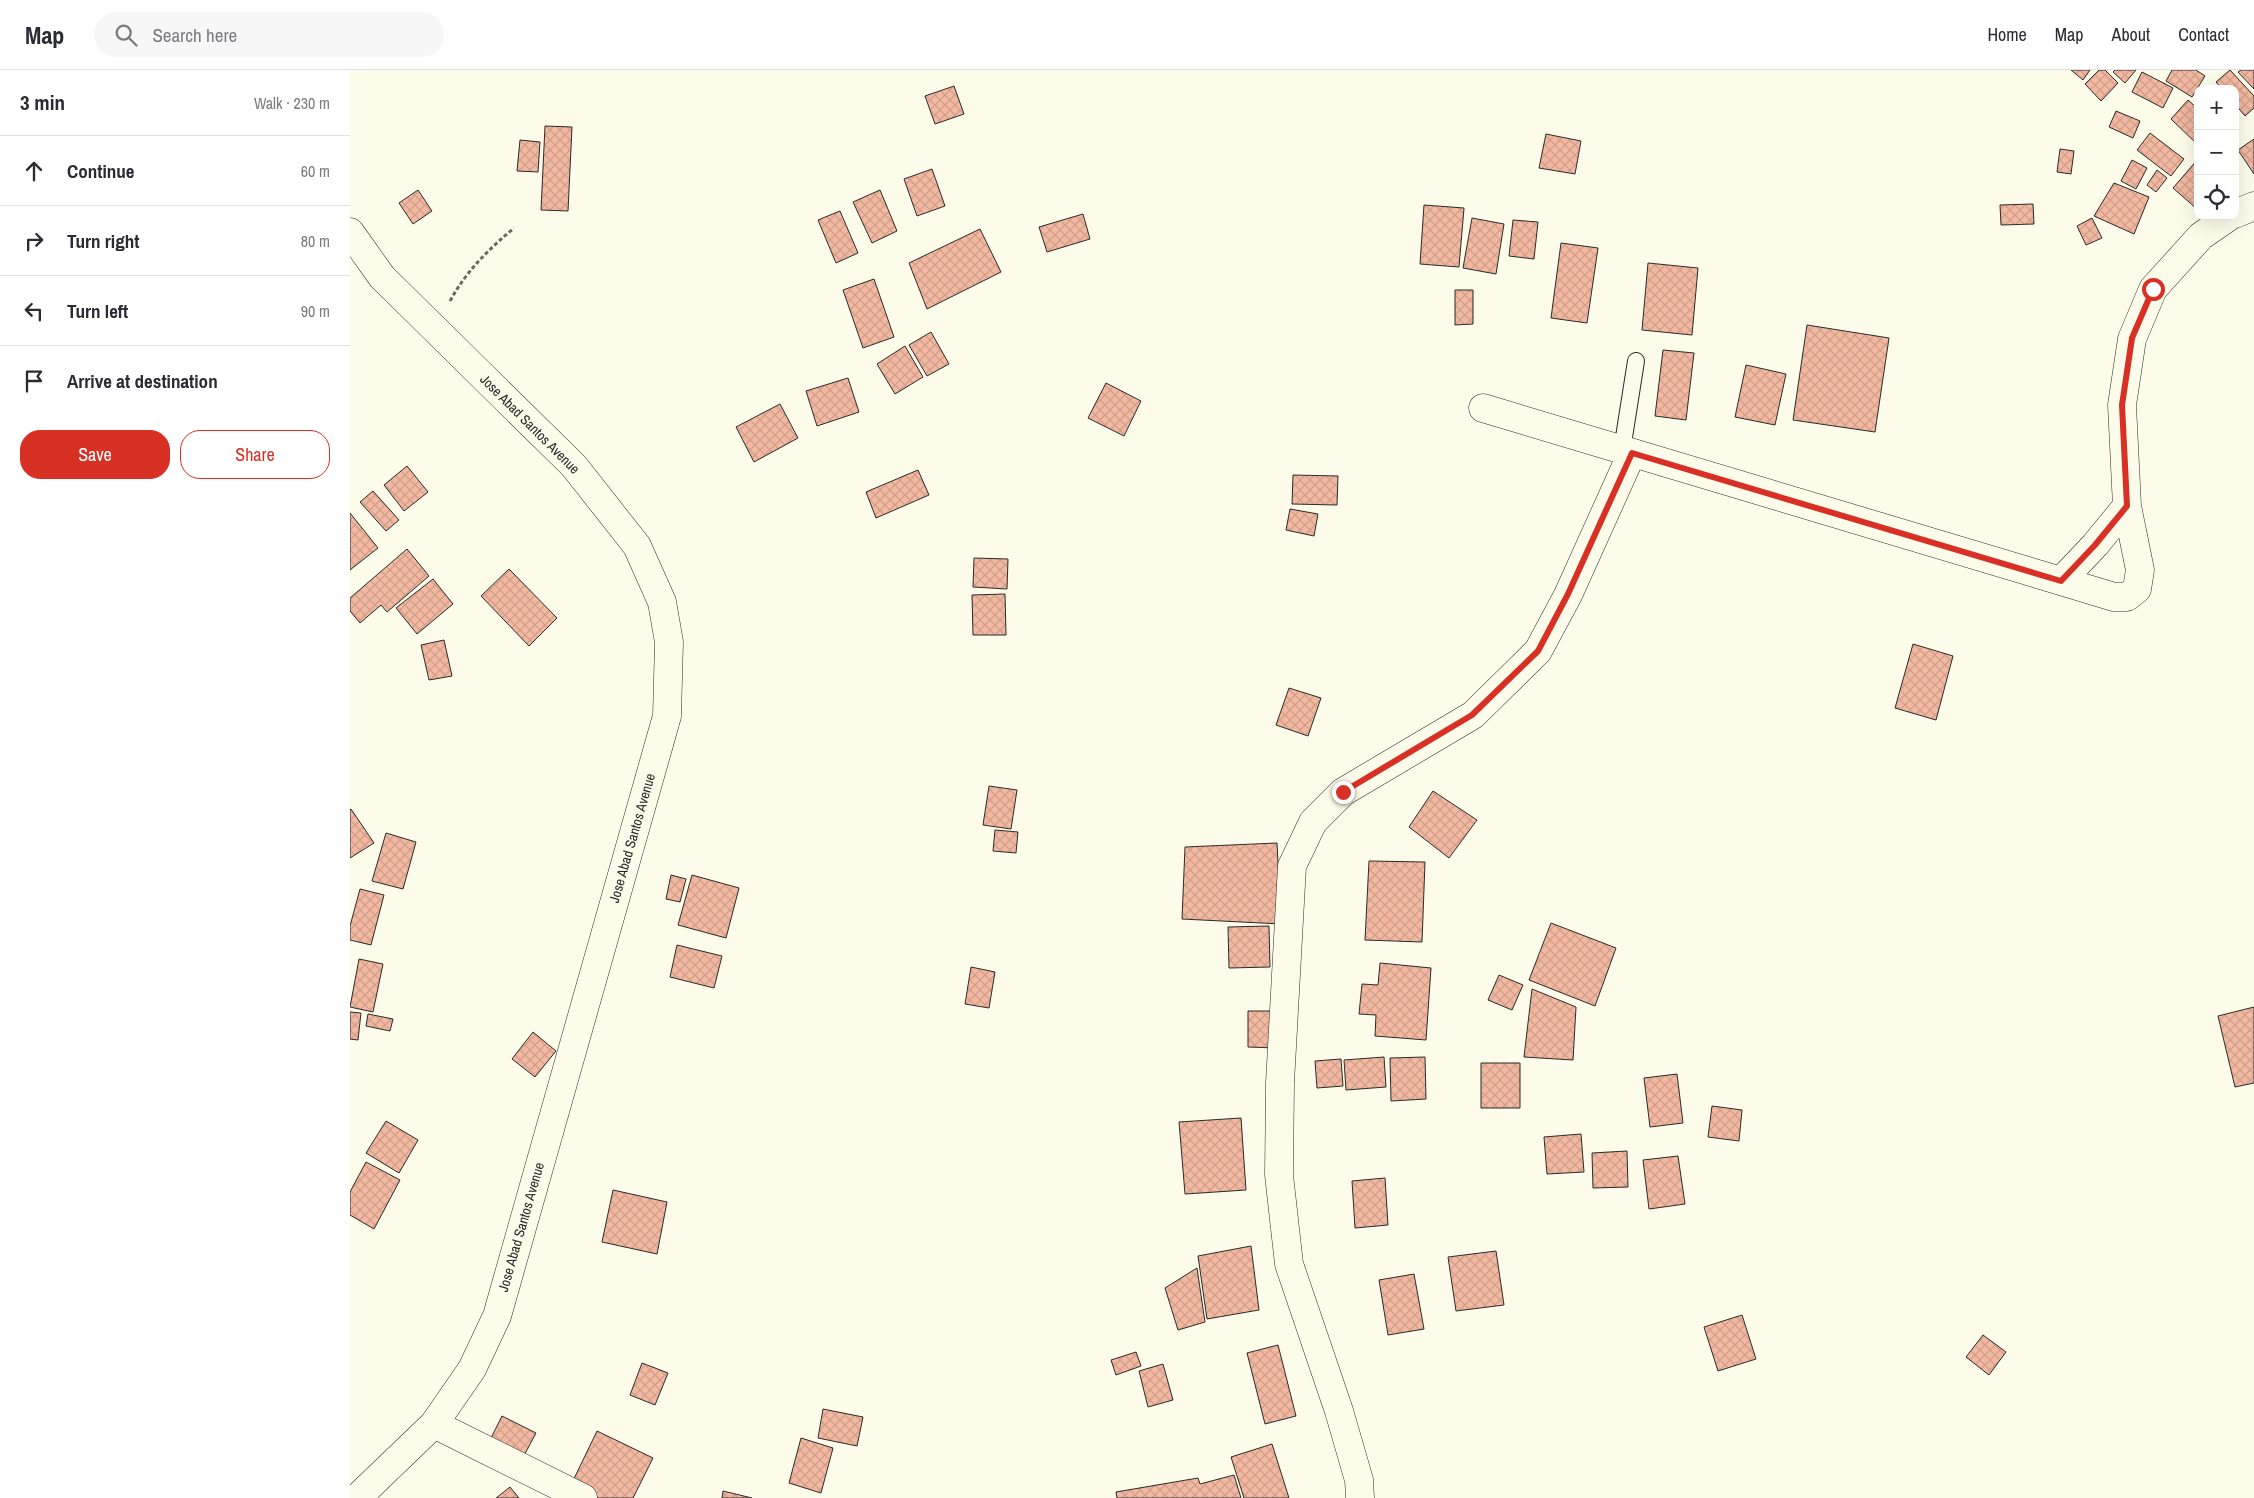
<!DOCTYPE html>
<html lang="en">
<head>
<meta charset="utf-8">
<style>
	body { margin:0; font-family:"Archivo Narrow",sans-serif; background:#f7f7f7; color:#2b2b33 }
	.controls { position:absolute; right:15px; top:15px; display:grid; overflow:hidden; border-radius:10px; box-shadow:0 5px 20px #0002 }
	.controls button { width:45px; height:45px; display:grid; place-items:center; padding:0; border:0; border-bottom:1px solid #e1e1e2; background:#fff; color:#2b2b33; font:25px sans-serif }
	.stop { position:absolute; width:15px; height:15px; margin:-11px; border:4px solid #d93025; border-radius:50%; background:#fff }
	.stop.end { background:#d93025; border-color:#fff; box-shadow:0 1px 5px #0008 }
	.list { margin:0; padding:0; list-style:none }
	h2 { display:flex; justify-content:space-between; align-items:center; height:65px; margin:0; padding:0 20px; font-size:21px }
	h2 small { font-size:16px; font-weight:400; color:#7c7c81 }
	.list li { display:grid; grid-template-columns:32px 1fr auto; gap:15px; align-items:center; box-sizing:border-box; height:70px; padding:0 20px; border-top:1px solid #e1e1e2 }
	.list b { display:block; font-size:19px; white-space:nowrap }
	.list em { font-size:16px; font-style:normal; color:#7c7c81 }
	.actions { display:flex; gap:10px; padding:15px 20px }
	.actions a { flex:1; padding:11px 0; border:1px solid #d93025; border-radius:20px; text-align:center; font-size:18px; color:#d93025 }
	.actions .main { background:#d93025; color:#fff }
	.icon { flex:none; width:28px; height:28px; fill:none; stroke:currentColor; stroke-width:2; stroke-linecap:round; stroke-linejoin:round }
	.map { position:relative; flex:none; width:1904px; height:1428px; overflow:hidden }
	header { display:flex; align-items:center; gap:30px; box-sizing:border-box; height:70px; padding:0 25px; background:#fff; border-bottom:1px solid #e1e1e2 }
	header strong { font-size:24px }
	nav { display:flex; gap:28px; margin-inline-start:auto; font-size:18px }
	.search { width:350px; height:45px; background:#f7f7f7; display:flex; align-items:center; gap:12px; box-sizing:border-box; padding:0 18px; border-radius:28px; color:#7c7c81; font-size:19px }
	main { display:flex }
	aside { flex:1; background:#fff }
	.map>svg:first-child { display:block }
</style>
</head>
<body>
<header>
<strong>Map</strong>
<div class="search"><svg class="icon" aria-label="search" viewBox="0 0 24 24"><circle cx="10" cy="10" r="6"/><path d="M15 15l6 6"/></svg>Search here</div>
<nav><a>Home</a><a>Map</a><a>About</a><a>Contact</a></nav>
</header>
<main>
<aside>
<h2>3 min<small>Walk · 230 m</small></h2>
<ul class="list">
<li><svg class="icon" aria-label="ahead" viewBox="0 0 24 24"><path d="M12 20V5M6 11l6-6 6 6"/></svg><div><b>Continue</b></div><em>60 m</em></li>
<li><svg class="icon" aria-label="right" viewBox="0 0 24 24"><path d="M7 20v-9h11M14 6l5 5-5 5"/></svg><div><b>Turn right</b></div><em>80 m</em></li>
<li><svg class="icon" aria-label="left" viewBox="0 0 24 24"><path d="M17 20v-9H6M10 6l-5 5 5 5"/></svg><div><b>Turn left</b></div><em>90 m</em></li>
<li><svg class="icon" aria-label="arrive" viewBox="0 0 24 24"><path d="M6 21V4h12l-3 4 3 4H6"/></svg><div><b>Arrive at destination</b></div></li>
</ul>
<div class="actions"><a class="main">Save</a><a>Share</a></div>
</aside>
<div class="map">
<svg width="1904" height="1428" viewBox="0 0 1904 1428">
	<defs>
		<pattern id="building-cross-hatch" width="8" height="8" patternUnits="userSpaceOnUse" patternTransform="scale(1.25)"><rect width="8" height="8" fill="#f2b8a0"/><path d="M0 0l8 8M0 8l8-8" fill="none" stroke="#d09e8a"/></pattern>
	</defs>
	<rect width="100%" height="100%" fill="#fdfbea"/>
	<path fill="url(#building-cross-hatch)" stroke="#2b2b2b" d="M1721,0H1740L1733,10Z
		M1749,0H1755L1768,13L1751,31L1735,14Z
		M1765,0H1786L1775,13L1763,2Z
		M1822,0H1846L1855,6L1842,27L1816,11Z
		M1880,0L1904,26V38L1895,46L1885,34V19H1872L1866,12Z
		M1891,0H1904V19L1888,2Z
		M1792,2L1823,18L1813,38L1782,22Z
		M604,16L614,44L585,54L575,26Z
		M1838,30L1848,39V75L1821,49Z
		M1766,41L1790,51L1783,68L1759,57Z
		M195,56L222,57L218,141L191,140Z
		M1800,63L1834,89L1821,106L1787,80Z
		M1196,64L1231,71L1225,104L1189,98Z
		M1904,69V104L1888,80Z
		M170,70L190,72L188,102L167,101Z
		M1710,79L1724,81L1721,104L1707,102Z
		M1848,89V138L1847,139L1823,118Z
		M1782,90L1797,98L1786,119L1771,111Z
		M582,99L595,136L567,146L554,109Z
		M1807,100L1817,108L1806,122L1797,115Z
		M1764,113L1799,127L1784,164L1744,146Z
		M68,120L82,141L63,154L49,133Z
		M530,120L547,161L522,173L503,132Z
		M1683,134L1684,154L1651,155L1650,135Z
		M1074,135L1114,138L1109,197L1070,194Z
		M490,141L508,183L486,193L468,150Z
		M733,144L740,169L697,182L689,157Z
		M1122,148L1154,154L1146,204L1113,198Z
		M1742,148L1752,168L1736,175L1727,156Z
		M1163,150L1188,152L1184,189L1159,186Z
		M630,159L651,202L577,239L559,193Z
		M1211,173L1248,178L1237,253L1201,248Z
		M1298,193L1348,198L1342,265L1292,260Z
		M524,209L544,267L513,278L493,220Z
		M1105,220H1123V254L1105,255Z
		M1457,255L1539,268L1525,362L1443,350Z
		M581,262L599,294L577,306L559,275Z
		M555,276L573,307L545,324L527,294Z
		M1313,280L1344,283L1336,350L1305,346Z
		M1396,295L1436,304L1425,355L1385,347Z
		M498,308L509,342L467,356L456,321Z
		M756,313L791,331L774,366L738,348Z
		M430,334L448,368L404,392L386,357Z
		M57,396L78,422L54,441L34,415Z
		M568,400L579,425L526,448L516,422Z
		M943,405L988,406L987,435L942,434Z
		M23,421L49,450L36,461L10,432Z
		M940,439L968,444L964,466L936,460Z
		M0,443L28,478L0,500Z
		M57,479L79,506L37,542L31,535L10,553L0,541V528Z
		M624,488L658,489L657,519L623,517Z
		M159,499L207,548L179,576L131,526Z
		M83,509L103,534L67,564L46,538Z
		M655,524L656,565H623L622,525Z
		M94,570L102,606L79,610L71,575Z
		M1563,574L1603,586L1586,650L1545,638Z
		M939,618L971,628L958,666L926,655Z
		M639,716L667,720L661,759L633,755Z
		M1083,721L1127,750L1099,788L1059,757Z
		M1,739L24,773L0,788V740Z
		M645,760L668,762L666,783L643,781Z
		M36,763L66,772L53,819L22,811Z
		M927,773L931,854L832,849L835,777Z
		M1019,791L1075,792L1072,872L1015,870Z
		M321,805L336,809L330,832L316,829Z
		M342,805L389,818L376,868L328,855Z
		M10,819L34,825L21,875L0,870V856Z
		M1201,853L1266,878L1245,936L1179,910Z
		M919,856L920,897L879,898L878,857Z
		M327,875L372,886L364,918L320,907Z
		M9,889L33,894L23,942L0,937Z
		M1030,893L1081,898L1076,970L1025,966L1026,945L1009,944L1012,914L1028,915Z
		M621,897L645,902L639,938L615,934Z
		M1149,905L1173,915L1162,940L1138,930Z
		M1182,919L1226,937L1223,990L1174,987Z
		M1904,937V1013L1885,1017L1868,946Z
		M898,941H925V978L898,977Z
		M0,942L11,943L8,970L0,969Z
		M18,944L43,949L40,961L16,956Z
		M183,962L206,981L185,1007L162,989Z
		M1034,987L1036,1017L996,1020L994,990Z
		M1075,987L1076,1029L1041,1031L1040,988Z
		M991,989L993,1016L967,1018L965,991Z
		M1131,993H1170V1038H1131Z
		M1327,1004L1333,1053L1300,1057L1294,1008Z
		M1362,1036L1392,1040L1389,1071L1358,1067Z
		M891,1048L896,1120L835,1124L829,1052Z
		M36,1051L68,1070L49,1103L16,1083Z
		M1231,1064L1234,1102L1197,1104L1194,1067Z
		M1277,1081L1278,1117L1243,1118L1242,1083Z
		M1328,1086L1335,1134L1299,1139L1293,1090Z
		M16,1092L50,1110L24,1159L0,1145V1122Z
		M1035,1108L1038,1155L1005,1158L1002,1111Z
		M263,1120L317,1132L307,1184L252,1172Z
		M901,1176L909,1240L857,1249L848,1186Z
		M1146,1181L1154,1235L1106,1241L1098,1187Z
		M847,1198L855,1252L828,1260L815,1218Z
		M1064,1204L1074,1259L1038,1265L1029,1210Z
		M1392,1245L1406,1289L1368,1301L1354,1257Z
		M1633,1265L1656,1282L1639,1305L1616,1287Z
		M928,1275L946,1346L915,1354L897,1283Z
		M786,1282L791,1296L766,1305L761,1290Z
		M292,1293L318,1303L305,1335L280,1325Z
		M813,1294L823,1330L798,1337L789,1301Z
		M473,1339L513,1347L507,1376L468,1368Z
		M152,1346L186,1363L170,1393L137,1376Z
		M247,1361L303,1388L283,1428H248L221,1415Z
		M451,1368L483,1378L471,1423L439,1413Z
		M922,1374L939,1428H894L881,1387Z
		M884,1405L891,1428H767L766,1422L848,1408L850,1414Z
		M160,1417L169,1428H146Z
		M373,1421L402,1428H372Z"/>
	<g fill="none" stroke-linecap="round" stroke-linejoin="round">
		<g stroke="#2b2b2b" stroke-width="18">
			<path id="lane" d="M1272,380L1286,291"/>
		</g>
		<g stroke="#2b2b2b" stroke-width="29">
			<path id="street" d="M1885,144L1904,136
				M1133,338L1711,511L1764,527H1777L1787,519L1790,500L1777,436L1772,335L1782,269L1803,219L1851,166L1880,146
				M1711,511L1745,475L1777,436
				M84,1354L233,1428
				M1010,1428L1009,1410L989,1341L939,1194L929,1105L930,1013L942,796L963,752L993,722L1123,645L1188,581L1218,525L1282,383"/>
		</g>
		<g stroke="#2b2b2b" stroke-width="29">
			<path id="highway" d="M0,162L32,207L224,396L287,476L312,532L319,572L317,646L147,1246L122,1299L84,1354L7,1428"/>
		</g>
		<path stroke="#6a6964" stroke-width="3" stroke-dasharray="4 2.5" stroke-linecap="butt" d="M100,231C117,200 138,180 164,158"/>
		<use href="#lane" stroke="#fdfbea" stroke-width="16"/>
		<use href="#street" stroke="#fdfbea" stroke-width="28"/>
		<use href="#highway" stroke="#fdfbea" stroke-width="28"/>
	</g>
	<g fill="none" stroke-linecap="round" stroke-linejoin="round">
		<path stroke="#d93025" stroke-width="6" d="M993,722L1122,645L1188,581L1218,524L1282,383L1711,511L1745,475L1777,436L1772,335L1782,268L1803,219"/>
	</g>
	<g text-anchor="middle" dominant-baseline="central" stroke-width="4" stroke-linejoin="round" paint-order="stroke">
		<g font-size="14" fill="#2b2b2b" stroke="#fdfbea">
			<text transform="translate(180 354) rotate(45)">Jose Abad Santos Avenue</text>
			<text transform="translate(282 768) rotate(-74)">Jose Abad Santos Avenue</text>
			<text transform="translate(171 1157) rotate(-74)">Jose Abad Santos Avenue</text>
		</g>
	</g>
</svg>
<div class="controls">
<button>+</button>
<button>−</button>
<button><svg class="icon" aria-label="locate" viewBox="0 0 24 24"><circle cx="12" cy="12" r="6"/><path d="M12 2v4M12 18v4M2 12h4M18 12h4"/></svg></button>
</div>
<div class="stop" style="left:1803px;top:219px"></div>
<div class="stop end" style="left:993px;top:722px"></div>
</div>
</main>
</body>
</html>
